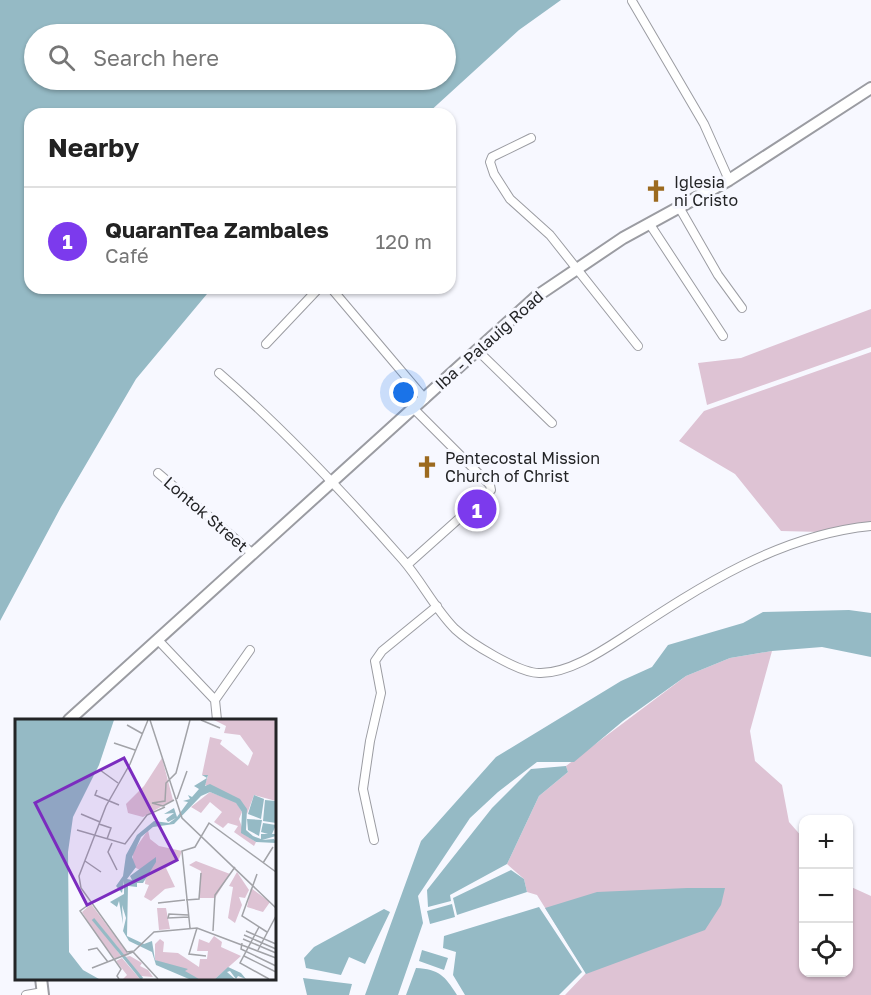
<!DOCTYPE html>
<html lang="en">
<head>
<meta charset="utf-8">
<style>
	body { margin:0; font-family:"Golos Text",sans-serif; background:#f2f2f2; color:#222 }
	.controls { position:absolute; right:18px; bottom:18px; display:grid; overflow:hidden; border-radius:12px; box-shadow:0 2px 4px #0004 }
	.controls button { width:54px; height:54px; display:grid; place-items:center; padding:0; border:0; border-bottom:2px solid #e0e0e0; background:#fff; color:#222; font:30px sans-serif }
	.you { position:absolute; left:404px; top:393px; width:21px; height:21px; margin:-15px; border:4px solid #fff; border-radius:50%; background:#1a73e8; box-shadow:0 0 0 9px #1a73e833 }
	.badge { display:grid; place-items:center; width:39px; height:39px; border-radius:50%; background:#7c3aed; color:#fff; font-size:20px; font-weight:700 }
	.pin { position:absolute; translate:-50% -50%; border:3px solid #fff; box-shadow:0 2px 6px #0006 }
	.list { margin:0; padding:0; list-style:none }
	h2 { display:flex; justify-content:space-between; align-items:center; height:78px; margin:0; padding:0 24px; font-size:26px }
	h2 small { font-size:20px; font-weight:400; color:#767676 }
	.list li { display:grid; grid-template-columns:39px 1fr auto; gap:18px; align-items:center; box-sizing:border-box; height:108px; padding:0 24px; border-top:2px solid #e0e0e0 }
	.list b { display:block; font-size:22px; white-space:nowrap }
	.list p { margin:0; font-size:20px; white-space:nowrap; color:#767676 }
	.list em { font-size:20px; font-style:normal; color:#767676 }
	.icon { flex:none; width:33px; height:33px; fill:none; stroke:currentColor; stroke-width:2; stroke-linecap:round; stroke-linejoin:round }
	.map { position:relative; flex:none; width:871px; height:995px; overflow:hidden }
	.search { position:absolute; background:#fff; box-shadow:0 2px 4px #0004; left:24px; top:24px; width:432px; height:66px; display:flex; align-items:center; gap:15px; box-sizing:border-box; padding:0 21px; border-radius:33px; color:#767676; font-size:22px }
	.panel { position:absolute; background:#fff; box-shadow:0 2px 4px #0004; left:24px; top:108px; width:432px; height:186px; border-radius:18px }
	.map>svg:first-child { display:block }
</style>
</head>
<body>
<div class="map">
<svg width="871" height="995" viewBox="0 0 871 995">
	<rect width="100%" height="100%" fill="#f7f8ff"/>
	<path fill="#dec3d4" d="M871,309V347L707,405L698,363L741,358Z
		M871,352V524L821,532L781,531L735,474L679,441L704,411Z
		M772,651L750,731L755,761L782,785L789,822L803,838L804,972H848L849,886L871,896V995H565L586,973L537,895L527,892L524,879L507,864L539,796L568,772L566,766L686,676L730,658Z"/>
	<path fill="#95bac5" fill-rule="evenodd" d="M0,0H561L519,30L427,114H30V288H212L136,379L61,507L0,621ZM34,34H446V80H34Z
		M849,610L871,613V657L822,647L772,651L730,658L686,676L623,721L574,762H537L498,792L470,818L418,896L423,923L398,995H365L421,841L496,757L621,681L652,667L668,645L743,623L763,612Z
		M566,766L568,772L539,796L507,864L450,895L451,901L428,907L427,890L492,808L531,769Z
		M511,870L524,879L527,892L457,915L453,898Z
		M687,888H725L721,905L705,930L586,974L545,908L597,892Z
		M452,904L455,917L430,924L427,911Z
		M539,907L582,972L559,995H465L453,975L456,952L443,948L444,936Z
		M384,909L390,912L365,964L349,957L341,975L306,968L304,958L314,947Z
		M422,950L448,958L444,970L419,961Z
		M416,968C439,969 445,976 457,995H406Z
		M303,978L352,984L349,995H307Z"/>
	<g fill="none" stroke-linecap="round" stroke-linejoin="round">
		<g stroke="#9b9ca2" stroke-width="10">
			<path id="minor" d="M632,1L704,124L729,180
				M531,138L492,157L490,162L494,174L510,199L550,235L638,346
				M679,207L718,275L742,308
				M649,223L723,336
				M331,288L425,399
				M266,344L319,288
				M477,350L552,423
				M219,373C286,431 345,494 403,560C422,582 435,609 455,629C470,643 519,673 539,673C568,674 602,651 625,636C701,586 779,535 871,526
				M158,473L253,554
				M407,565L491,490L490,485L414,409
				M158,640L215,700L217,720
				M215,700L250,650
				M374,840L363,789L370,741L381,693L375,661L382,651L437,606
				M26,995L43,992"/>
		</g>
		<g stroke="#9b9ca2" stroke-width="14">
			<path id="major" d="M69,720L537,296L623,238L729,180L871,88
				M41,978L43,995"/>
		</g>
		<use href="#minor" stroke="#fff" stroke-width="8"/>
		<use href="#major" stroke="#fff" stroke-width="10"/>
	</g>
	<defs>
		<g id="church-bare" transform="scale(1.8)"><path d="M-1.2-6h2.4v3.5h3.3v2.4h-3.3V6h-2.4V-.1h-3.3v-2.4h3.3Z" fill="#9c6a1f" stroke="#f7f8ff" stroke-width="2.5" paint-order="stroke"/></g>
	</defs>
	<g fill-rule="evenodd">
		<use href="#church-bare" x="656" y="191"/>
		<use href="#church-bare" x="427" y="467"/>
	</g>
	<g text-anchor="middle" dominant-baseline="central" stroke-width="6" stroke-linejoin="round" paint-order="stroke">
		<g font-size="16" fill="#232426" stroke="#f7f8ff" text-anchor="start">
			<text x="674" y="182">Iglesia<tspan x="674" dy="18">ni Cristo</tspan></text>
			<text x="445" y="458">Pentecostal Mission<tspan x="445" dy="18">Church of Christ</tspan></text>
		</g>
		<g font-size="16" fill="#232426" stroke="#f7f8ff">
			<text transform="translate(489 340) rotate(-42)">Iba - Palauig Road</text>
			<text transform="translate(206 514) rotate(41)">Lontok Street</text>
		</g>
	</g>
	<g transform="translate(15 719)">
		<rect width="261" height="261" fill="#f7f8ff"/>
		<path d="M199,1H261V82L239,76L232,95L218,77L190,66L193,57L187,56L195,18L207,21L205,25L233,47L238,34L225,16L209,14L211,7ZM147,39L158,81L128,98L113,94L111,85L129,67ZM195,73L221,83L227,93L224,100L230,116L241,123L239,127L219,113L223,107L213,104L208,109L199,103L207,93L195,83L186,94L176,88ZM133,111L135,120L144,127L167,132L164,140L151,149L160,168L150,170L136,182L129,178L134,166L130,165L131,154L117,147L118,133ZM181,142L215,155L200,179H184L186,152L174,146ZM222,153L234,171L230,179L224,178L227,186L220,204L213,199L218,168L214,167ZM236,169L255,183L248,193L232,188ZM76,185L114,236L110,237L79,200L106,237L100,240L84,220L67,193ZM142,189H151L155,210L144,211ZM199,217L207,223L206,228L226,237L200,260H184L140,241V225L145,220L149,223L148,233L163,234L184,248L185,240H192L193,232H182L184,220L194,224ZM115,237L127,244L125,247L133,251L138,258L125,257L110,238ZM107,239L125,260H108L112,256L101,242Z" fill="#dec3d4"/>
		<path d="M0,1H99L84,46L58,98L53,133L54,233L68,251L84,260H0ZM187,56H193L190,67L195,65L225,80L232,90L231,111L238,117L246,120V115H253L246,113L248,104L261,106L257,115H261V117L247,121L259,120L261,124L241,123L226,114L227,93L221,84L195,73L186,77L159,105L138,108L126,118L117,138L121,148L112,160L117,161L115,157L141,138V143L128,164H122V168L113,167L112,217L129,225L137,222L140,241L173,250L170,252L184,260H174L141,246L137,233L114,222L108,212L111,199L107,186L108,205L104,182L102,188L95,183L109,175V162L107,174L101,167L108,157L111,136L122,116L139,102L154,104L161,99L153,103L151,100L159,94L149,95L159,89L162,98L173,83L168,82L175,80L173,76L177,78L184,70L179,67L192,59ZM239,76L249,80L246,100L233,95ZM250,81L260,82L261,104L248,102ZM232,100L247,101L244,117L233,111ZM213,248L226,254L231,260L223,257L221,260L215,252L212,253L220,260H200Z" fill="#95bac5"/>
		<path fill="none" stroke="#95bac5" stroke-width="3" d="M78,200L127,260"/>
		<path fill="none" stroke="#a2a3a8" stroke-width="1.5" d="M133,1L115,45L91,87L64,157L66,169L112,233L119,232L139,213L182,209L261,239M135,1L167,99L261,189M186,1L205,9M112,6L128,15M99,24L120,31M85,51L103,64M82,71L80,76L104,86M162,80L172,52M159,81L148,87L137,84L150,82L151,64L161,54L175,1M66,95L85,103M84,105L96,109L92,120M62,111L110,125L132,96L150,88M97,124L93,133L102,151M70,142L86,153M248,144L258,128M242,155L227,197L252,213M171,181L184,180L186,154M76,184L65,192L106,250L102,257L104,260M143,184L170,181M173,196L154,195L153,199L174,198M244,208L225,244L254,260M175,209L167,132L180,128L194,104L261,153M182,209L174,235L191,237M198,212L200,176L220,148M231,212L261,225M229,216L261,230M228,220L261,234M227,224L226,230L261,247M73,231L82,229L93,243M243,231L261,197M229,237L261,253M77,249L118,233L143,260"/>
		<path fill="#7b2cbf" fill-opacity="0.15" stroke="#7b2cbf" stroke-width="3" d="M109,39L162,141L72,186L20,84Z"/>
		<rect width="261" height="261" fill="none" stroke="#232426" stroke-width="3"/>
	</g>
</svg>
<div class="controls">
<button>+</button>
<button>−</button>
<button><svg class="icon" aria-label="locate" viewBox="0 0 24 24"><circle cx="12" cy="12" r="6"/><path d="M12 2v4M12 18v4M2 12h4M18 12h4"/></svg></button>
</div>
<div class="you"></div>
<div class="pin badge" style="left:477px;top:509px">1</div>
<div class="search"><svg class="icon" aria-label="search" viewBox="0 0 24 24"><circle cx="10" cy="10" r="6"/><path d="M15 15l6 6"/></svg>Search here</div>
<section class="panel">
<h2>Nearby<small></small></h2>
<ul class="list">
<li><span class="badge">1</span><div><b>QuaranTea Zambales</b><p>Café</p></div><em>120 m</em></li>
</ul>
</section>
</div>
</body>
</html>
